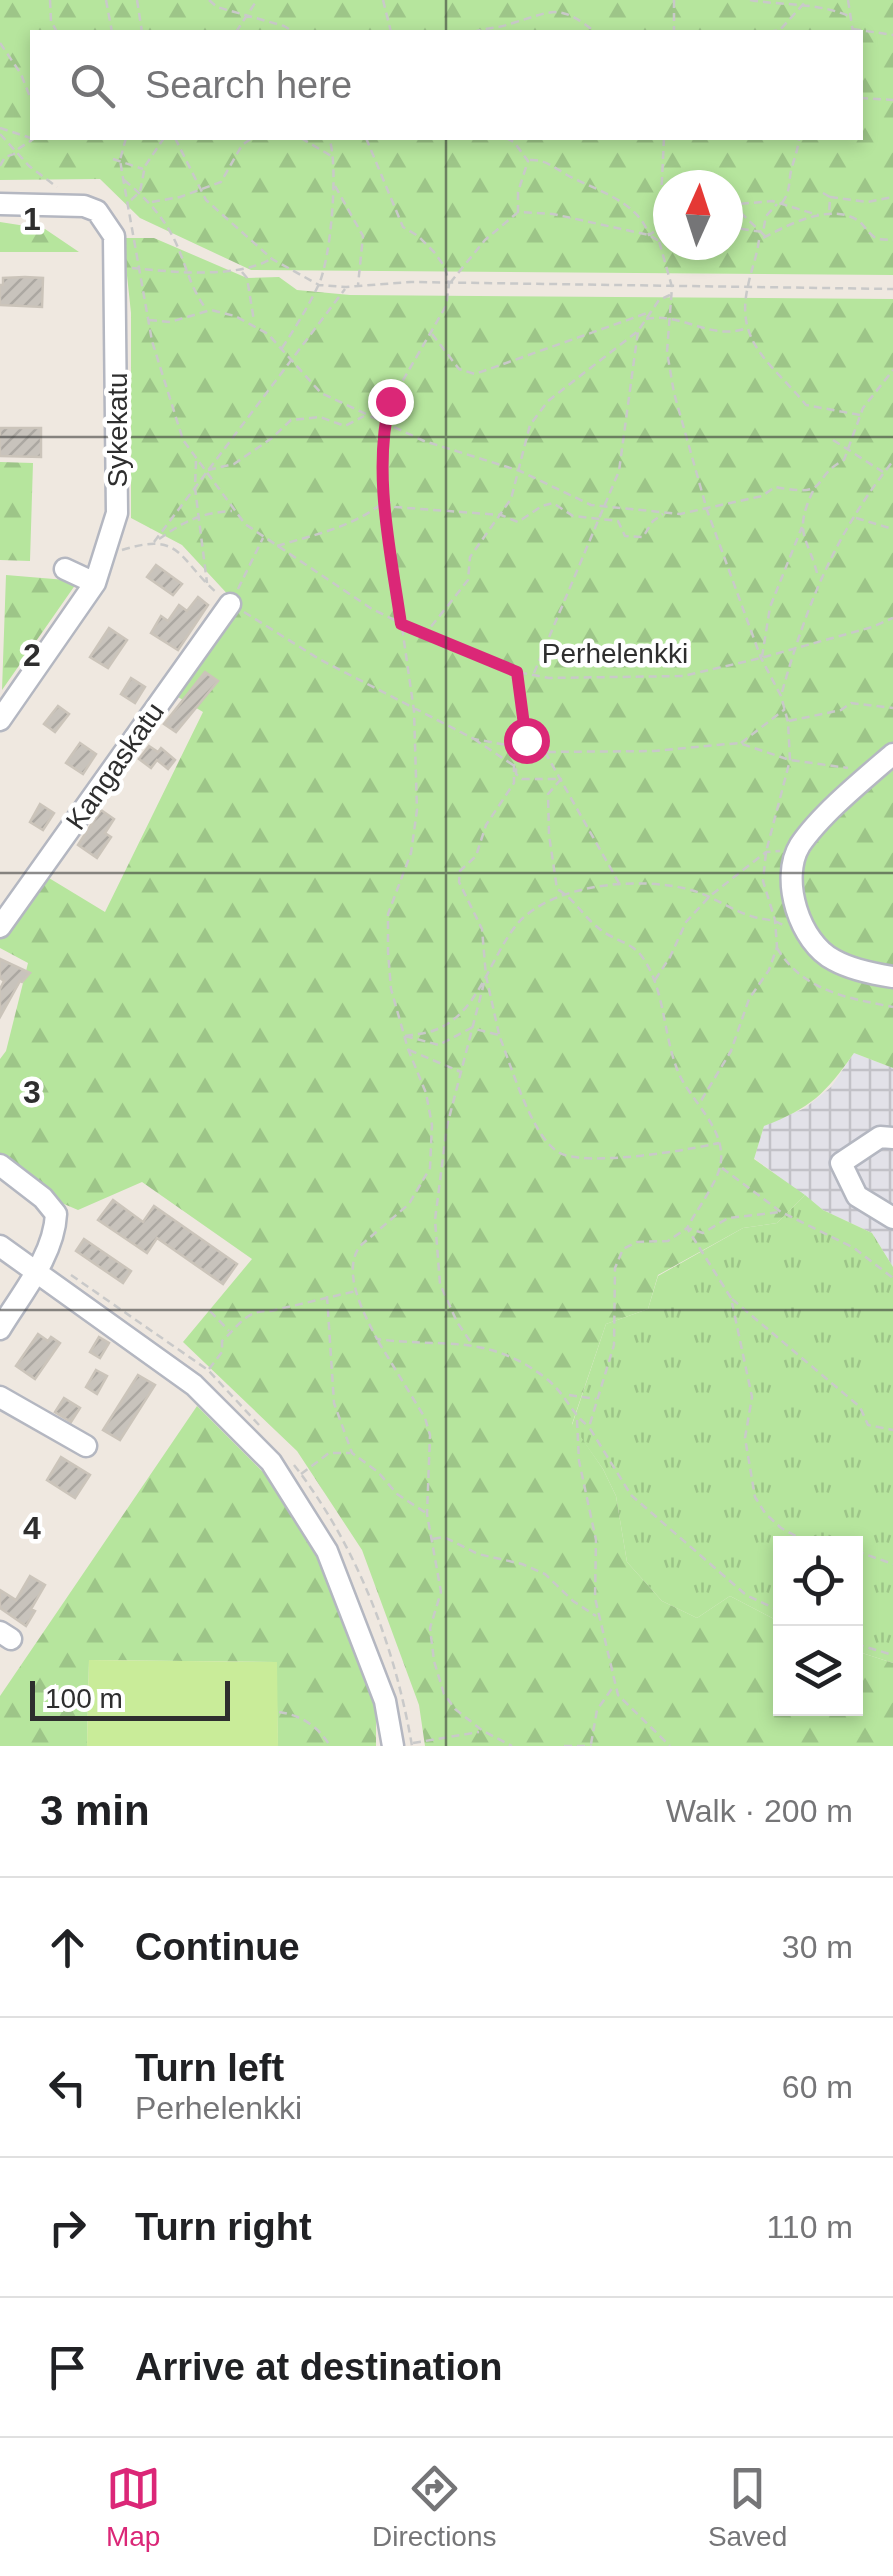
<!DOCTYPE html>
<html lang="en">
<head>
<meta charset="utf-8">
<style>
	body { margin:0; font-family:Helvetica,sans-serif; background:#f6f6f6; color:#202124 }
	.controls { position:absolute; right:30px; bottom:30px; display:grid; overflow:hidden; border-radius:0px; box-shadow:0 5px 15px #0003 }
	.controls button { width:90px; height:90px; display:grid; place-items:center; padding:0; border:0; border-bottom:2px solid #e0e0e0; background:#fff; color:#202124; font:50px sans-serif }
	.compass { position:absolute; left:653px; top:170px; width:90px; height:90px; border-radius:50%; background:#fff; box-shadow:0 5px 15px #0003; rotate:3deg }
	.scale { position:absolute; left:30px; bottom:25px; width:200px; box-sizing:border-box; padding-left:10px; border:5px solid #2e2e2e; border-top:0; font-size:28px; line-height:35px; white-space:nowrap; color:#2e2e2e; -webkit-text-stroke:8px #fff; paint-order:stroke }
	.stop { position:absolute; width:30px; height:30px; margin:-22px; border:8px solid #db2777; border-radius:50%; background:#fff }
	.stop.end { background:#db2777; border-color:#fff; box-shadow:0 2px 10px #0008 }
	.list { margin:0; padding:0; list-style:none }
	h2 { display:flex; justify-content:space-between; align-items:center; height:130px; margin:0; padding:0 40px; font-size:42px }
	h2 small { font-size:32px; font-weight:400; color:#757577 }
	.list li { display:grid; grid-template-columns:65px 1fr auto; gap:30px; align-items:center; box-sizing:border-box; height:140px; padding:0 40px; border-top:2px solid #e0e0e0 }
	.list b { display:block; font-size:38px; white-space:nowrap }
	.list p { margin:0; font-size:32px; white-space:nowrap; color:#757577 }
	.list em { font-size:32px; font-style:normal; color:#757577 }
	.icon { flex:none; width:55px; height:55px; fill:none; stroke:currentColor; stroke-width:2; stroke-linecap:round; stroke-linejoin:round }
	.map { position:relative; flex:none; width:893px; height:1746px; overflow:hidden }
	.search { position:absolute; background:#fff; box-shadow:0 5px 15px #0003; left:30px; right:30px; top:30px; height:110px; display:flex; align-items:center; gap:25px; box-sizing:border-box; padding:0 35px; border-radius:0px; color:#757577; font-size:38px }
	.sheet { height:690px; background:#fff }
	nav { display:flex; justify-content:space-around; align-items:center; box-sizing:border-box; height:140px; border-top:2px solid #e0e0e0; background:#fff; font-size:28px; color:#757577 }
	nav a { display:grid; justify-items:center; gap:5px }
	nav .on { color:#db2777 }
	.map>svg:first-child { display:block }
</style>
</head>
<body>
<div class="map">
<svg width="893" height="1746" viewBox="0 0 893 1746">
	<defs>
		<pattern id="industrial-grid" width="8" height="8" patternUnits="userSpaceOnUse" patternTransform="scale(2.5)"><rect width="8" height="8" fill="#e2e1e8"/><path d="M0 4h8M4 0v8" fill="none" stroke="#c2c1c7"/></pattern>
		<pattern id="grass-tufts" width="24" height="20" patternUnits="userSpaceOnUse" patternTransform="scale(2.5)"><rect width="24" height="20" fill="#b6e59d"/><path d="M3 7l-1-3M5 7V3M7 7l1-3M15 17l-1-3M17 17v-4M19 17l1-3" fill="none" stroke="#9dc588"/></pattern>
		<pattern id="forest-firs" width="22" height="20" patternUnits="userSpaceOnUse" patternTransform="scale(2.5)"><rect width="22" height="20" fill="#b6e59d"/><path d="M5 1l3.5 6h-7zM16 11l3.5 6h-7z" fill="#9dc588"/></pattern>
		<pattern id="building-hatch" width="6" height="6" patternUnits="userSpaceOnUse" patternTransform="scale(2.5)"><rect width="6" height="6" fill="#c8c3bc"/><path d="M-1 1l2-2M0 6l6-6M5 7l2-2" fill="none" stroke="#aca8a2"/></pattern>
	</defs>
	<rect width="100%" height="100%" fill="#efe8e0"/>
	<path fill="url(#industrial-grid)" d="M854,1053L893,1068V1267L872,1233L823,1210L754,1158L764,1126L805,1108L831,1087Z"/>
	<path fill="url(#grass-tufts)" d="M805,1195L823,1210L872,1233L893,1267V1663L856,1651V1544H780V1622L730,1596L697,1618L662,1601L627,1562L616,1496L603,1469L572,1425L606,1324L648,1309L658,1276L743,1228L777,1223Z"/>
	<path fill="url(#forest-firs)" fill-rule="evenodd" d="M0,0H893V275L251,270L140,218L100,179L0,180ZM860,32V138H32V32ZM728,185V245H668V185Z
		M0,222L45,229L79,252H0Z
		M123,238H154L247,278L279,277L297,290L350,295L893,299V747L811,821L786,906L805,950L821,965L893,988V1068L854,1053C825,1094 811,1108 764,1126L754,1159L805,1195L777,1223L743,1228L658,1275L648,1309L606,1324L572,1424L603,1469L616,1496L627,1562L662,1601L697,1618L730,1596L780,1622V1709H856V1651L893,1663V1746H425L419,1705L362,1550L297,1451L183,1342L252,1259L142,1182L78,1210L50,1198L0,1159V1059L6,1051L28,963L0,948V938L44,875L105,912L203,712L173,694L233,600L182,545L131,518V313Z
		M0,462L33,463L30,561L0,560Z
		M6,575L78,581L2,690Z
		M893,770V969L854,963L821,941L808,916L799,884L807,857L824,829Z
		M197,1406L263,1472L318,1550L376,1704V1746H278L276,1662L89,1660L87,1746H0V1696Z"/>
	<path fill="#c9ec99" d="M89,1660L277,1662L278,1746H87Z"/>
	<path fill="url(#building-hatch)" stroke="#cbc4ba" stroke-width="2.5" d="M25,277L43,278L42,307L0,305V285H3V278Z
		M0,428H41V457L0,456Z
		M156,565L182,584L173,595L147,577Z
		M198,597L208,605L178,650L151,633L161,616L168,621L179,605L187,611Z
		M109,628L127,640L108,668L90,657Z
		M205,672L218,681L176,732L164,724Z
		M131,678L145,687L135,703L121,694Z
		M58,706L69,714L55,732L44,724Z
		M80,743L96,754L83,774L66,763Z
		M149,746L158,752L161,748L175,760L168,769L157,760L151,768L139,759Z
		M40,804L54,813L43,830L30,822Z
		M101,810L114,819L105,833L111,837L97,858L78,845Z
		M0,959L30,973L22,982L20,981L0,1017V989L4,981L0,978Z
		M113,1200L143,1222L154,1206L237,1264L223,1284L157,1238L147,1253L98,1220Z
		M84,1239L131,1271L123,1283L76,1251Z
		M38,1334L48,1341L51,1337L60,1343L35,1379L16,1366Z
		M99,1337L109,1343L100,1358L90,1352Z
		M96,1370L107,1376L97,1394L86,1387Z
		M138,1375L155,1385L120,1440L103,1430Z
		M64,1398L80,1408L71,1422L55,1412Z
		M61,1457L90,1475L75,1498L47,1480Z
		M30,1576L45,1585L31,1609L35,1611L26,1626L0,1608V1590L16,1600Z"/>
	<g fill="none" stroke-linecap="round" stroke-linejoin="round">
		<g stroke="#b4b7c1" stroke-width="25">
			<path id="minor" d="M0,204L84,206L97,211L114,236L117,513L95,583L0,720
				M65,569L95,583
				M893,754C864,779 821,814 800,845C779,879 800,943 834,960C852,970 873,974 893,977
				M0,927L230,604
				M893,1138L880,1137L841,1163L857,1196L893,1218
				M0,1165L43,1198L56,1214C54,1256 21,1294 0,1329
				M0,1246L194,1385L271,1462L327,1551L385,1701L393,1746
				M0,1397L86,1446
				M0,1632L11,1639"/>
		</g>
		<path stroke="#c9c9c9" stroke-width="2.5" stroke-dasharray="8 5" stroke-linecap="butt" d="M50,0L51,21L57,32
			M106,0L112,32
			M137,0L142,32
			M209,0L217,7L284,26L294,32
			M383,0L391,32
			M674,0V32
			M750,0C784,6 818,2 851,17
			M848,0L853,32
			M853,29L893,35
			M236,32L257,0
			M453,32H457
			M473,32C486,28 500,28 513,23C553,11 559,3 595,32
			M769,32L780,30L807,0
			M0,43L21,74L32,102
			M860,98L893,100
			M0,128L34,139
			M0,134L29,166L57,187
			M126,138L120,160L123,178L152,341L183,440L245,524L372,609L433,639L517,672L549,678L683,676L761,658L872,627L893,618
			M175,138L206,200L272,259L319,285L346,287L411,282L893,289
			M301,138L333,157
			M366,138L403,227L418,236L434,252L445,267L449,284L446,306L391,401L383,441L388,529L414,711L417,810L411,853L388,914V952L391,989L408,1049L426,1093L432,1125L430,1168L409,1204L360,1246C341,1272 364,1314 377,1339C442,1348 485,1333 543,1376C566,1393 569,1411 589,1427
			M506,138L514,142L528,161L518,192V212L553,214L649,235L659,241L668,238
			M664,138L659,241L672,287L667,352L674,393L707,510L761,658L781,696L788,722L790,760L766,852L763,881L775,920L777,947L769,970L749,999L731,1051L699,1104
			M18,149L35,138
			M113,159L143,169
			M530,160C545,159 555,168 567,175C595,190 638,201 649,235L668,223
			M0,166L5,157L17,153
			M124,180C145,197 164,217 176,243C187,267 189,285 206,309
			M335,186L363,236L358,285
			M823,193L830,197L829,215
			M830,197L867,202L893,197
			M131,200L140,192L145,166L164,138
			M152,202L180,197L221,182L242,145L252,138
			M782,203C791,190 788,185 791,171C794,159 798,150 799,138
			M728,205L772,201L818,215
			M728,210L739,211L766,237
			M728,227L763,232L766,216L777,204
			M132,268C172,272 236,279 271,259
			M242,272L247,278L254,321
			M450,283L485,240L517,213
			M646,319C681,312 710,340 744,329
			M149,320L170,322L211,310L235,316L268,334L321,393L424,441L520,471L591,505L680,514L762,496L775,487C833,498 808,479 844,460L863,408L893,370
			M432,334L459,369L475,374L650,312
			M282,348C295,328 308,307 318,286C331,261 339,164 329,138
			M860,415L806,405C774,365 734,344 748,286C751,270 757,256 759,240C784,227 832,200 860,222C866,228 869,234 877,239L893,240
			M833,440L883,472
			M196,461L195,488L207,583
			M208,470L234,464L272,438L291,420L320,417L345,426L364,416
			M813,491C792,535 809,538 818,577
			M856,518L893,529
			M159,539C185,521 200,513 232,511
			M154,542L345,289
			M277,546C316,534 355,527 386,500L395,507L501,515L518,522L542,506L553,503L573,516L618,521L625,536L643,537L653,521L663,514
			M122,550C182,531 178,559 217,593
			M238,589L263,538
			M244,612L319,659L474,739L545,752L654,751L739,743L790,760L848,768
			M432,639L430,628L468,580L470,557L511,499L530,425L548,401L638,331L659,300L670,295
			M762,657L770,607L802,527
			M517,673L527,749
			M534,673L619,471L638,331
			M782,692C807,604 835,534 893,461
			M789,721L841,710L851,703L893,708
			M474,739L516,767V774L522,779H561L548,794L549,835L557,889C576,900 583,917 601,930C612,939 631,943 640,954C667,988 662,1040 681,1078C695,1105 728,1132 720,1167C716,1184 696,1211 687,1228L731,1298L752,1397L745,1438L755,1497L765,1513L781,1528L803,1540L821,1544
			M741,743L785,709
			M545,752L620,885
			M777,948C803,991 847,998 893,1007
			M655,980L670,957L686,922L710,896L766,852L780,851
			M499,1034L486,976L482,929L459,882L460,871L476,856L486,825L514,783V750
			M405,1036C415,1034 426,1034 435,1030C479,1014 490,956 518,923C554,883 642,876 691,890C713,896 732,911 754,917C765,920 773,919 783,925
			M405,1036L439,1045L471,1028L499,1035C511,1065 531,1135 558,1152C583,1168 689,1150 719,1143
			M409,1050L461,1072
			M722,1168L781,1212L854,1248L893,1278
			M71,1275L208,1370L259,1425
			M327,1296L334,1403L352,1453L378,1472L397,1494L426,1513
			M732,1299L860,1407L868,1425L893,1430
			M210,1311L229,1331
			M378,1341L425,1418L430,1435L427,1514L441,1592L430,1628L434,1661L444,1694L455,1709L483,1731L512,1746
			M470,1341L457,1322L440,1284L435,1220L447,1126L484,983
			M209,1369L222,1352V1341C239,1326 246,1309 271,1311L356,1291
			M569,1395L596,1399
			M577,1420L579,1461L596,1540L595,1598L618,1695L670,1746
			M294,1465C357,1546 395,1646 412,1746
			M301,1474L329,1453H350
			M433,1539L444,1537L478,1554L522,1564L545,1574L573,1601L596,1616
			M856,1551L893,1564
			M780,1611L746,1595L631,1495L589,1427L614,1345L615,1268L623,1249L637,1242L668,1241L687,1228L703,1233L728,1218L781,1212
			M856,1644L893,1655
			M279,1712C301,1715 319,1727 330,1746
			M413,1743L479,1732
			M591,1744L597,1710L613,1687
			M564,1746H592"/>
		<use href="#minor" stroke="#fff" stroke-width="20"/>
	</g>
	<g fill="none" stroke-linecap="round" stroke-linejoin="round">
		<path stroke="#db2777" stroke-width="12" d="M390,401C372,472 391,553 401,624L517,672L526,740"/>
	</g>
	<path fill="none" stroke="#2e2e2e" stroke-width="2.5" stroke-opacity="0.55" d="M446,0V32M446,138V1746M0,437H893M0,873H893M0,1310H893"/>
	<g text-anchor="middle" dominant-baseline="central" stroke-width="9" stroke-linejoin="round" paint-order="stroke">
		<g font-size="28" fill="#2e2e2e" stroke="#fff">
			<text transform="translate(117 430) rotate(-90)">Sykekatu</text>
			<text x="615" y="653">Perhelenkki</text>
			<text transform="translate(115 766) rotate(-55)">Kangaskatu</text>
		</g>
	</g>
	<g font-size="32" text-anchor="middle" font-weight="bold" fill="#2e2e2e" stroke="#fff" stroke-width="9" stroke-linejoin="round" paint-order="stroke">
		<text x="32" y="230">1</text>
		<text x="32" y="666">2</text>
		<text x="32" y="1103">3</text>
		<text x="32" y="1539">4</text>
	</g>
</svg>
<div class="controls">
<button><svg class="icon" aria-label="locate" viewBox="0 0 24 24"><circle cx="12" cy="12" r="6"/><path d="M12 2v4M12 18v4M2 12h4M18 12h4"/></svg></button>
<button><svg class="icon" aria-label="layers" viewBox="0 0 24 24"><path d="M12 4l9 5-9 5-9-5zM3 14l9 5 9-5"/></svg></button>
</div>
<svg class="compass" viewBox="-18 -18 36 36"><path d="M0-13l5 13h-10z" fill="#e53935"/><path d="M0 13l5-13h-10z" fill="#757577"/></svg>
<div class="scale">100 m</div>
<div class="stop" style="left:526px;top:740px"></div>
<div class="stop end" style="left:390px;top:401px"></div>
<div class="search"><svg class="icon" aria-label="search" viewBox="0 0 24 24"><circle cx="10" cy="10" r="6"/><path d="M15 15l6 6"/></svg>Search here</div>
</div>
<section class="sheet">
<h2>3 min<small>Walk · 200 m</small></h2>
<ul class="list">
<li><svg class="icon" aria-label="ahead" viewBox="0 0 24 24"><path d="M12 20V5M6 11l6-6 6 6"/></svg><div><b>Continue</b></div><em>30 m</em></li>
<li><svg class="icon" aria-label="left" viewBox="0 0 24 24"><path d="M17 20v-9H6M10 6l-5 5 5 5"/></svg><div><b>Turn left</b><p>Perhelenkki</p></div><em>60 m</em></li>
<li><svg class="icon" aria-label="right" viewBox="0 0 24 24"><path d="M7 20v-9h11M14 6l5 5-5 5"/></svg><div><b>Turn right</b></div><em>110 m</em></li>
<li><svg class="icon" aria-label="arrive" viewBox="0 0 24 24"><path d="M6 21V4h12l-3 4 3 4H6"/></svg><div><b>Arrive at destination</b></div></li>
</ul>
</section>
<nav>
<a class="on"><svg class="icon" aria-label="map" viewBox="0 0 24 24"><path d="M3 6l6-2 6 2 6-2v14l-6 2-6-2-6 2zM9 4v14M15 6v14"/></svg>Map</a>
<a><svg class="icon" aria-label="directions" viewBox="0 0 24 24"><path d="M12 3l9 9-9 9-9-9zM9 14v-3h6M13 9l2 2-2 2"/></svg>Directions</a>
<a><svg class="icon" aria-label="saved" viewBox="0 0 24 24"><path d="M7 4h10v16l-5-4-5 4z"/></svg>Saved</a>
</nav>
</body>
</html>
